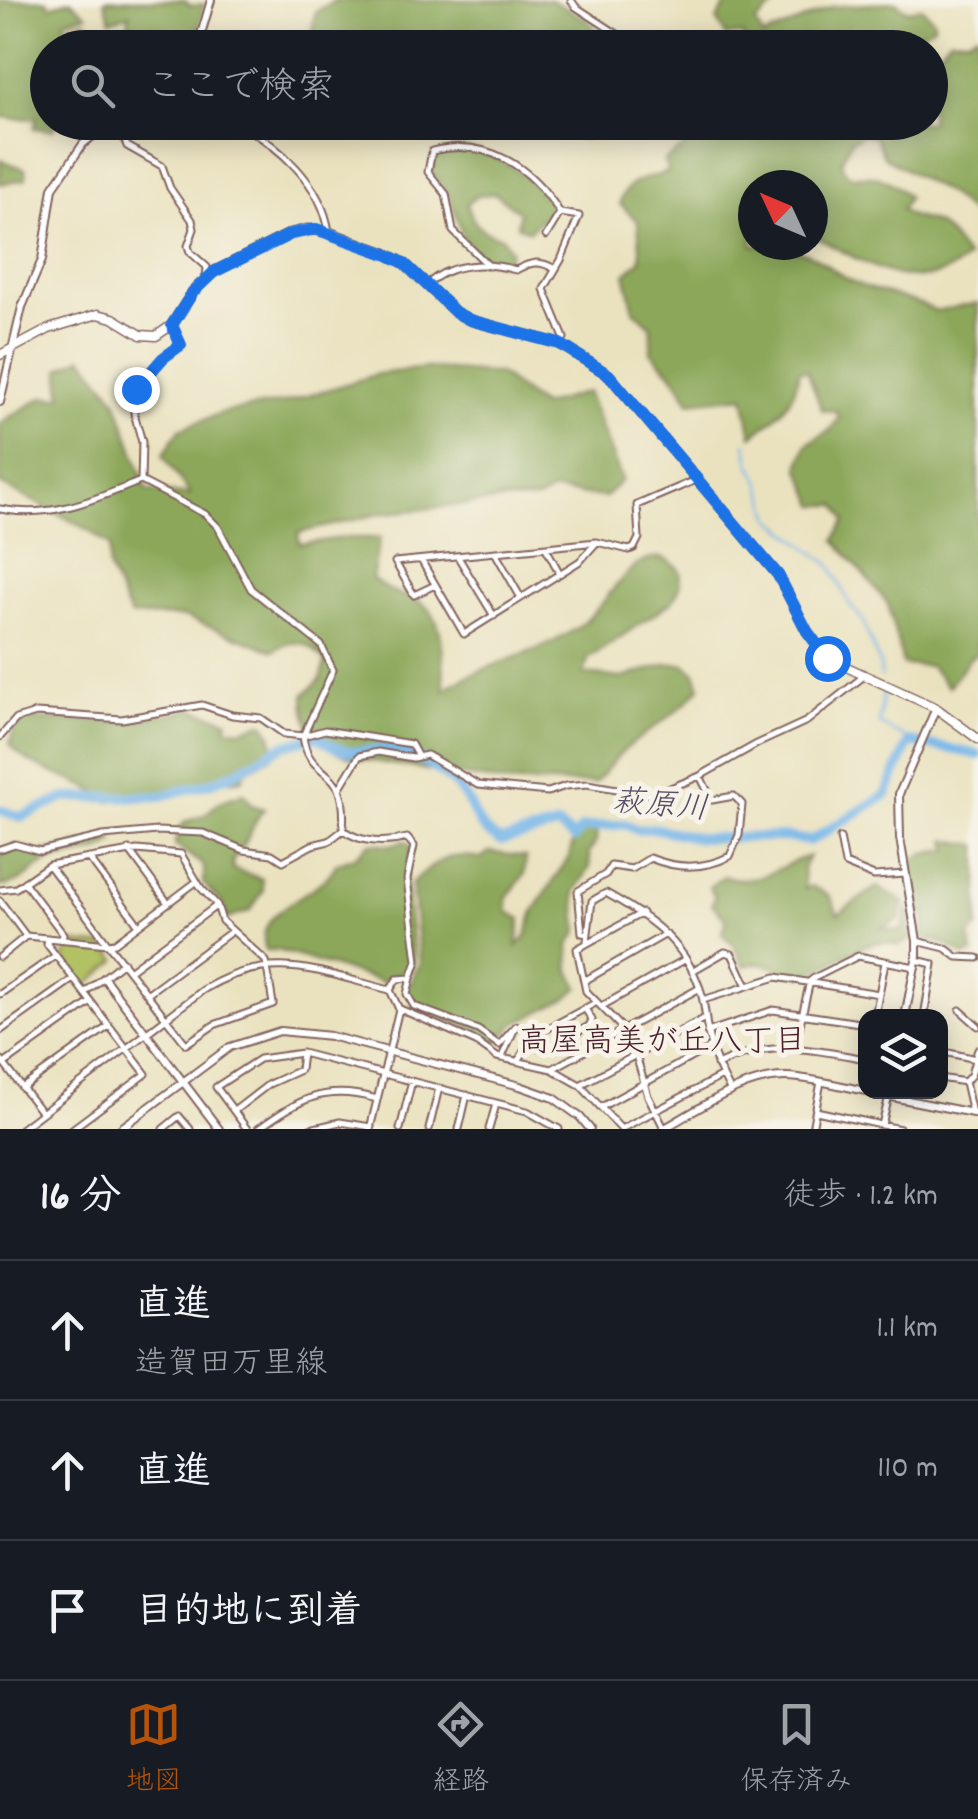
<!DOCTYPE html>
<html lang="ja">
<head>
<meta charset="utf-8">
<style>
	body { margin:0; font-family:Dekko,"Klee One",sans-serif; background:#20242c; color:#f1f3f6 }
	.controls { position:absolute; right:30px; bottom:30px; display:grid; overflow:hidden; border-radius:20px; box-shadow:0 5px 25px #0003 }
	.controls button { width:90px; height:90px; display:grid; place-items:center; padding:0; border:0; border-bottom:2px solid #363941; background:#171b24; color:#f1f3f6; font:50px sans-serif }
	.compass { position:absolute; left:738px; top:170px; width:90px; height:90px; border-radius:50%; background:#171b24; box-shadow:0 5px 25px #0003; rotate:314deg }
	.stop { position:absolute; width:30px; height:30px; margin:-22px; border:8px solid #1a73e8; border-radius:50%; background:#fff }
	.stop.end { background:#1a73e8; border-color:#fff; box-shadow:0 2px 10px #0008 }
	.list { margin:0; padding:0; list-style:none }
	h2 { display:flex; justify-content:space-between; align-items:center; height:130px; margin:0; padding:0 40px; font-size:42px }
	h2 small { font-size:32px; font-weight:400; color:#9ea1a6 }
	.list li { display:grid; grid-template-columns:65px 1fr auto; gap:30px; align-items:center; box-sizing:border-box; height:140px; padding:0 40px; border-top:2px solid #363941 }
	.list b { display:block; font-size:38px; white-space:nowrap }
	.list p { margin:0; font-size:32px; white-space:nowrap; color:#9ea1a6 }
	.list em { font-size:32px; font-style:normal; color:#9ea1a6 }
	.icon { flex:none; width:55px; height:55px; fill:none; stroke:currentColor; stroke-width:2; stroke-linecap:round; stroke-linejoin:round }
	.map { position:relative; flex:none; width:978px; height:1129px; overflow:hidden }
	.search { position:absolute; background:#171b24; box-shadow:0 5px 25px #0003; left:30px; right:30px; top:30px; height:110px; display:flex; align-items:center; gap:25px; box-sizing:border-box; padding:0 35px; border-radius:55px; color:#9ea1a6; font-size:38px }
	.sheet { height:550px; background:#171b24 }
	nav { display:flex; justify-content:space-around; align-items:center; box-sizing:border-box; height:140px; border-top:2px solid #363941; background:#171b24; font-size:28px; color:#9ea1a6 }
	nav a { display:grid; justify-items:center; gap:5px }
	nav .on { color:#b45309 }
	.map>svg:first-child { display:block }
</style>
</head>
<body>
<div class="map">
<svg width="978" height="1129" viewBox="0 0 978 1129">
	<rect width="100%" height="100%" fill="#f7f3e8"/>
	<filter id="ink" filterUnits="userSpaceOnUse"><feTurbulence type="fractalNoise" baseFrequency=".01" numOctaves="2"/><feDisplacementMap in="SourceGraphic" scale="20" xChannelSelector="R" yChannelSelector="G"/><feConvolveMatrix kernelMatrix="1 2 1 2 8 2 1 2 1" color-interpolation-filters="sRGB"/></filter>
	<filter id="wash" filterUnits="userSpaceOnUse"><feTurbulence type="fractalNoise" baseFrequency=".0048" numOctaves="4" result="noise"/><feDisplacementMap in="SourceGraphic" scale="40" xChannelSelector="R" yChannelSelector="G"/><feGaussianBlur stdDeviation="2.25" result="paint"/><feColorMatrix in="noise" values="0 0 0 0 0 0 0 0 0 0 0 0 0 0 0 0 0 1.4 0 .05"/><feComposite in="paint" operator="in"/></filter>
	<g filter="url(#wash)">
		<rect width="100%" height="100%" fill="#eae2bf"/>
		<path fill="#b1c164" stroke="#7e7048" stroke-width="2.5" d="M74,943L106,946L117,960L86,986L82,985L63,958Z"/>
		<path fill="#8ca75a" stroke="#6b6342" stroke-width="2.5" d="M0,0H47L50,6L71,0L87,15L65,20V26L86,21L88,25L82,32L70,33L64,47L48,48L47,64L38,72L47,82L48,122L57,123L53,130L34,128L37,118L14,119L0,116Z
			M108,0H184L191,6L204,4L195,43L192,47H168L169,42L163,40L151,47L146,43L145,47H131L118,32L120,25L127,27L130,14L111,21L104,1Z
			M335,0H551L586,19L613,47L426,48L412,41L403,47H308L316,12Z
			M725,0H782L756,22L763,37L832,7L896,2L907,11L921,7L934,20V26L901,43L902,47H740L745,43L743,35L726,36L717,20L726,5Z
			M978,33V219L950,195L884,157L875,137L863,134L851,141L841,162C847,181 856,175 873,176C885,177 899,188 908,197L901,209C910,219 920,217 932,222C948,229 956,245 967,258C915,302 863,260 813,236V185H783L781,175L776,174L770,185H753V245H791L794,250C815,252 833,272 851,281C879,295 909,296 936,311L978,303V653L970,658L948,687L930,666L903,665L888,604L835,540L846,520L837,505H816L799,467L807,444L830,430L839,418L836,411L822,410L807,370L799,371C795,403 777,417 752,436L744,396L690,402L671,372L651,352V326L634,310L625,274L641,260L638,222L620,204C625,179 646,179 668,172L664,161L687,145L694,133L681,123L930,122C930,87 924,65 950,38L968,39Z
			M551,123H599L583,139L560,135Z
			M455,148C497,150 524,172 552,203L545,217L529,231L517,226L519,212L494,193L478,196L467,203C473,225 480,232 503,238L511,251L505,263C455,258 464,224 447,192C443,185 436,179 431,172L433,157Z
			M0,160L25,169L26,179L0,184Z
			M83,357L116,399L147,490L190,495L163,455L180,429L224,412L288,402L378,374L426,368L500,374L541,406L587,392L622,480L605,497L552,491L538,500L496,501L379,514L298,533L300,544L342,538H380L372,579C392,596 408,593 423,604C448,622 441,663 445,689C486,662 536,656 577,628C601,612 618,575 642,562C659,553 670,559 681,572L680,587L672,602L588,659L584,674L622,678L668,664H685L695,673L700,687C679,715 647,729 621,753C612,762 604,773 595,783H507L350,757C315,743 305,734 304,695L321,679L325,662C310,642 295,636 274,651L185,617L130,616L108,567L110,546L87,529L0,484V423L43,397H62L60,369Z
			M193,709L228,720L226,727C244,734 247,725 264,723C273,735 275,743 270,758L245,772L242,779L207,783L151,800L119,793L109,802C81,776 35,775 10,745L14,727L25,719L127,722Z
			M244,793L252,805L264,809C251,822 250,843 232,861L233,869L262,879L263,891L250,911L227,919L222,904L204,884V866L175,845L178,830L185,822L205,815L219,802Z
			M597,828L596,842L589,852L590,867L575,892L578,932L569,945L570,971L579,987L567,998L515,1024L496,1044L478,1031L415,1006L407,990L420,963L412,883C439,861 445,852 481,858L489,852L526,857L524,875L507,897V911L521,919L517,946L526,937L534,911L569,857L574,838L584,829Z
			M109,838L114,841C98,857 72,854 51,861C32,868 22,886 0,886V850L20,846L38,853Z
			M947,840L978,845V928L969,936L973,953L965,956L947,945L922,937L926,918L916,906L908,863L921,855L949,849Z
			M404,841L412,847L405,878L414,961L409,972L395,974L384,982L278,950H266C251,907 323,896 336,864L355,857L370,843L391,845Z
			M809,856L803,869L805,889L811,886L830,896L838,914L877,887L904,902L899,920L881,928L902,931L908,906L912,939L898,946C871,931 839,964 811,973C780,983 775,955 744,966L732,943L722,934L727,920L712,904L715,896L709,887L724,876C762,887 776,866 809,856Z"/>
		<g fill="none" stroke-linecap="round" stroke-linejoin="round">
			<path stroke="#74b5e9" stroke-width="2.5" d="M746,443L750,463L761,483L772,519L831,566L850,605L862,619L880,665L881,677
				M883,693L879,724L912,741"/>
			<path stroke="#74b5e9" stroke-width="10" d="M0,810L21,817L65,798L161,796L207,784L235,773L282,746L318,736C358,769 379,736 414,756C431,766 451,777 463,794C478,815 474,827 501,841L558,826L574,838L583,828L625,824L637,830L653,828L700,838L785,837L810,841L886,795L909,742C931,746 955,749 978,755"/>
		</g>
	</g>
	<g filter="url(#ink)">
		<g fill="none" stroke-linecap="round" stroke-linejoin="round">
			<g stroke="#82635f" stroke-width="9">
				<path id="minor" d="M571,0L576,7L619,35
					M117,122L127,146L162,166L170,188L192,220L194,229L188,246L190,252L207,267L206,278
					M236,122C278,145 322,183 329,232
					M546,236L560,213
					M489,266L453,231L446,194L428,172L432,151C487,137 532,167 560,213L579,216L561,260L544,289L564,338L560,344
					M428,284C451,262 487,262 516,270C531,262 539,260 555,269
					M141,481L142,442L134,413L136,389L163,358L181,345L172,325
					M0,509C52,519 93,500 141,481L205,514L218,527L251,589L321,645L333,670L303,736C307,770 328,767 339,789C344,801 344,818 343,830C361,843 386,844 407,838L414,846L407,879L417,961L411,978L397,979L390,990
					M546,548L559,572
					M496,554L521,598
					M458,557L494,616
					M421,560L464,634L580,561L596,543
					M435,585L414,595L395,562L597,542L629,550L634,548L639,538L637,505L696,480
					M0,737L16,719L36,713L122,719L202,705L232,715L261,718L284,734L303,736L325,730L411,744L417,755
					M339,789L359,756L378,752L413,758L427,755L478,785L548,792L566,786L587,784L653,795L700,776L757,744L807,721L864,676
					M840,838L845,864L874,876L906,874
					M0,849L15,844L40,851L103,836L157,831L203,833L244,850L272,854L283,861L312,845L329,841L343,830
					M129,850L168,903
					M89,858L138,924
					M49,865L108,944L115,943L196,882
					M24,882L63,934L62,939
					M0,890L16,888L49,865L137,850L181,854L201,888L217,905L222,921L266,961L273,1004L214,1025L186,1044L108,944L26,936L0,957
					M0,901L26,936
					M642,913L577,949L586,991L624,1030L632,1042L648,1096L664,1128
					M588,934L582,933L578,891L606,874L611,866L632,869L650,858C677,869 703,870 730,856L739,835L742,804L734,796L712,800L700,776
					M48,938L47,944L146,1074L72,1129
					M587,941L592,901L606,893C647,916 683,940 699,986C705,1001 705,1018 708,1033C712,1055 721,1073 731,1092
					M917,941L945,948L957,957L978,958
					M916,960L933,964L924,1016H927
					M130,970L216,906
					M692,971L725,952L732,954L747,986
					M411,978L407,994L414,1006L478,1030L499,1045L516,1026
					M584,981L666,934
					M84,993L123,962
					M148,993L232,931
					M0,994L55,956
					M703,1000L776,977L879,994
					M602,1006L686,959
					M400,1009L476,1042L497,1057L552,1069L580,1085L621,1129L722,1076
					M960,1010L978,1026
					M875,1016L885,962
					M0,1031L73,979
					M707,1032L773,1010L866,1024
					M527,1044L544,1049L589,1026L592,1020L586,1010
					M795,1046L810,981L814,978L858,956L915,967
					M940,1051L976,1059
					M502,1057L515,1028
					M0,1059L42,1113
					M519,1060L532,1037L597,1002
					M4,1064L91,1002
					M717,1065C770,1039 810,1049 866,1059
					M552,1069L700,988
					M940,1078L965,1082L972,1113
					M965,1082L971,1075L978,1049
					M580,1085L705,1018
					M22,1088L109,1026
					M603,1106L710,1047
					M234,1111L269,1084L300,1070L302,1053
					M816,1111L900,1129
					M882,1125L889,1096
					M21,1129L203,990C272,948 318,972 390,990L399,1009L370,1129
					M163,1129L179,1116L190,1129
					M247,1129L216,1087L259,1059L302,1053L527,1111L559,1129
					M258,1129C300,1099 324,1084 377,1099
					M310,1129L340,1122L371,1127
					M400,1129L412,1081
					M429,1129L439,1088
					M459,1129L467,1095
					M489,1129L496,1104
					M812,1129L821,1082"/>
			</g>
			<g stroke="#82635f" stroke-width="10">
				<path id="tertiary" d="M197,48L211,0
					M0,402L22,307L42,260L53,188L83,144L110,122
					M104,978L219,1129
					M905,1016L917,956V941L900,838L899,794L936,708
					M867,1092L978,1114
					M120,1129L230,1047L280,1031L330,1036L520,1086L554,1098L580,1117L590,1129
					M663,1129C700,1109 743,1076 787,1077C813,1078 840,1086 866,1091"/>
			</g>
			<g stroke="#82635f" stroke-width="11">
				<path id="secondary" d="M0,355L49,329L98,314L113,318L141,335L156,336L172,325L193,291L213,272L291,233L307,229L329,232L386,253L404,263L455,312L469,320L560,344L609,375L778,575L807,631L827,658L936,708L978,739"/>
			</g>
			<use href="#minor" stroke="#fff" stroke-width="5"/>
			<use href="#tertiary" stroke="#fff" stroke-width="6"/>
			<use href="#secondary" stroke="#fff" stroke-width="8"/>
		</g>
	</g>
	<g fill="none" stroke-linecap="round" stroke-linejoin="round" filter="url(#ink)">
		<path stroke="#1a73e8" stroke-width="12" d="M136,389L163,358L181,345L172,325L193,292L214,272L291,234L316,229L386,254L404,263L455,312L470,320L560,344L609,375L778,575L807,631L827,658"/>
	</g>
	<g text-anchor="middle" dominant-baseline="central" stroke-width="10" stroke-linejoin="round" paint-order="stroke">
		<g font-size="32" font-style="italic" fill="#574c64" stroke="#f7f3e8">
			<text transform="translate(660 808) rotate(5)">萩原川</text>
		</g>
		<g font-size="32" fill="#4a1f2b" stroke="#f7f3e8">
			<text x="662" y="1044">高屋高美が丘八丁目</text>
		</g>
	</g>
</svg>
<div class="controls">
<button><svg class="icon" aria-label="layers" viewBox="0 0 24 24"><path d="M12 4l9 5-9 5-9-5zM3 14l9 5 9-5"/></svg></button>
</div>
<svg class="compass" viewBox="-18 -18 36 36"><path d="M0-13l5 13h-10z" fill="#e53935"/><path d="M0 13l5-13h-10z" fill="#9ea1a6"/></svg>
<div class="stop" style="left:827px;top:658px"></div>
<div class="stop end" style="left:136px;top:389px"></div>
<div class="search"><svg class="icon" aria-label="search" viewBox="0 0 24 24"><circle cx="10" cy="10" r="6"/><path d="M15 15l6 6"/></svg>ここで検索</div>
</div>
<section class="sheet">
<h2>16 分<small>徒歩 · 1.2 km</small></h2>
<ul class="list">
<li><svg class="icon" aria-label="ahead" viewBox="0 0 24 24"><path d="M12 20V5M6 11l6-6 6 6"/></svg><div><b>直進</b><p>造賀田万里線</p></div><em>1.1 km</em></li>
<li><svg class="icon" aria-label="ahead" viewBox="0 0 24 24"><path d="M12 20V5M6 11l6-6 6 6"/></svg><div><b>直進</b></div><em>110 m</em></li>
<li><svg class="icon" aria-label="arrive" viewBox="0 0 24 24"><path d="M6 21V4h12l-3 4 3 4H6"/></svg><div><b>目的地に到着</b></div></li>
</ul>
</section>
<nav>
<a class="on"><svg class="icon" aria-label="map" viewBox="0 0 24 24"><path d="M3 6l6-2 6 2 6-2v14l-6 2-6-2-6 2zM9 4v14M15 6v14"/></svg>地図</a>
<a><svg class="icon" aria-label="directions" viewBox="0 0 24 24"><path d="M12 3l9 9-9 9-9-9zM9 14v-3h6M13 9l2 2-2 2"/></svg>経路</a>
<a><svg class="icon" aria-label="saved" viewBox="0 0 24 24"><path d="M7 4h10v16l-5-4-5 4z"/></svg>保存済み</a>
</nav>
</body>
</html>
